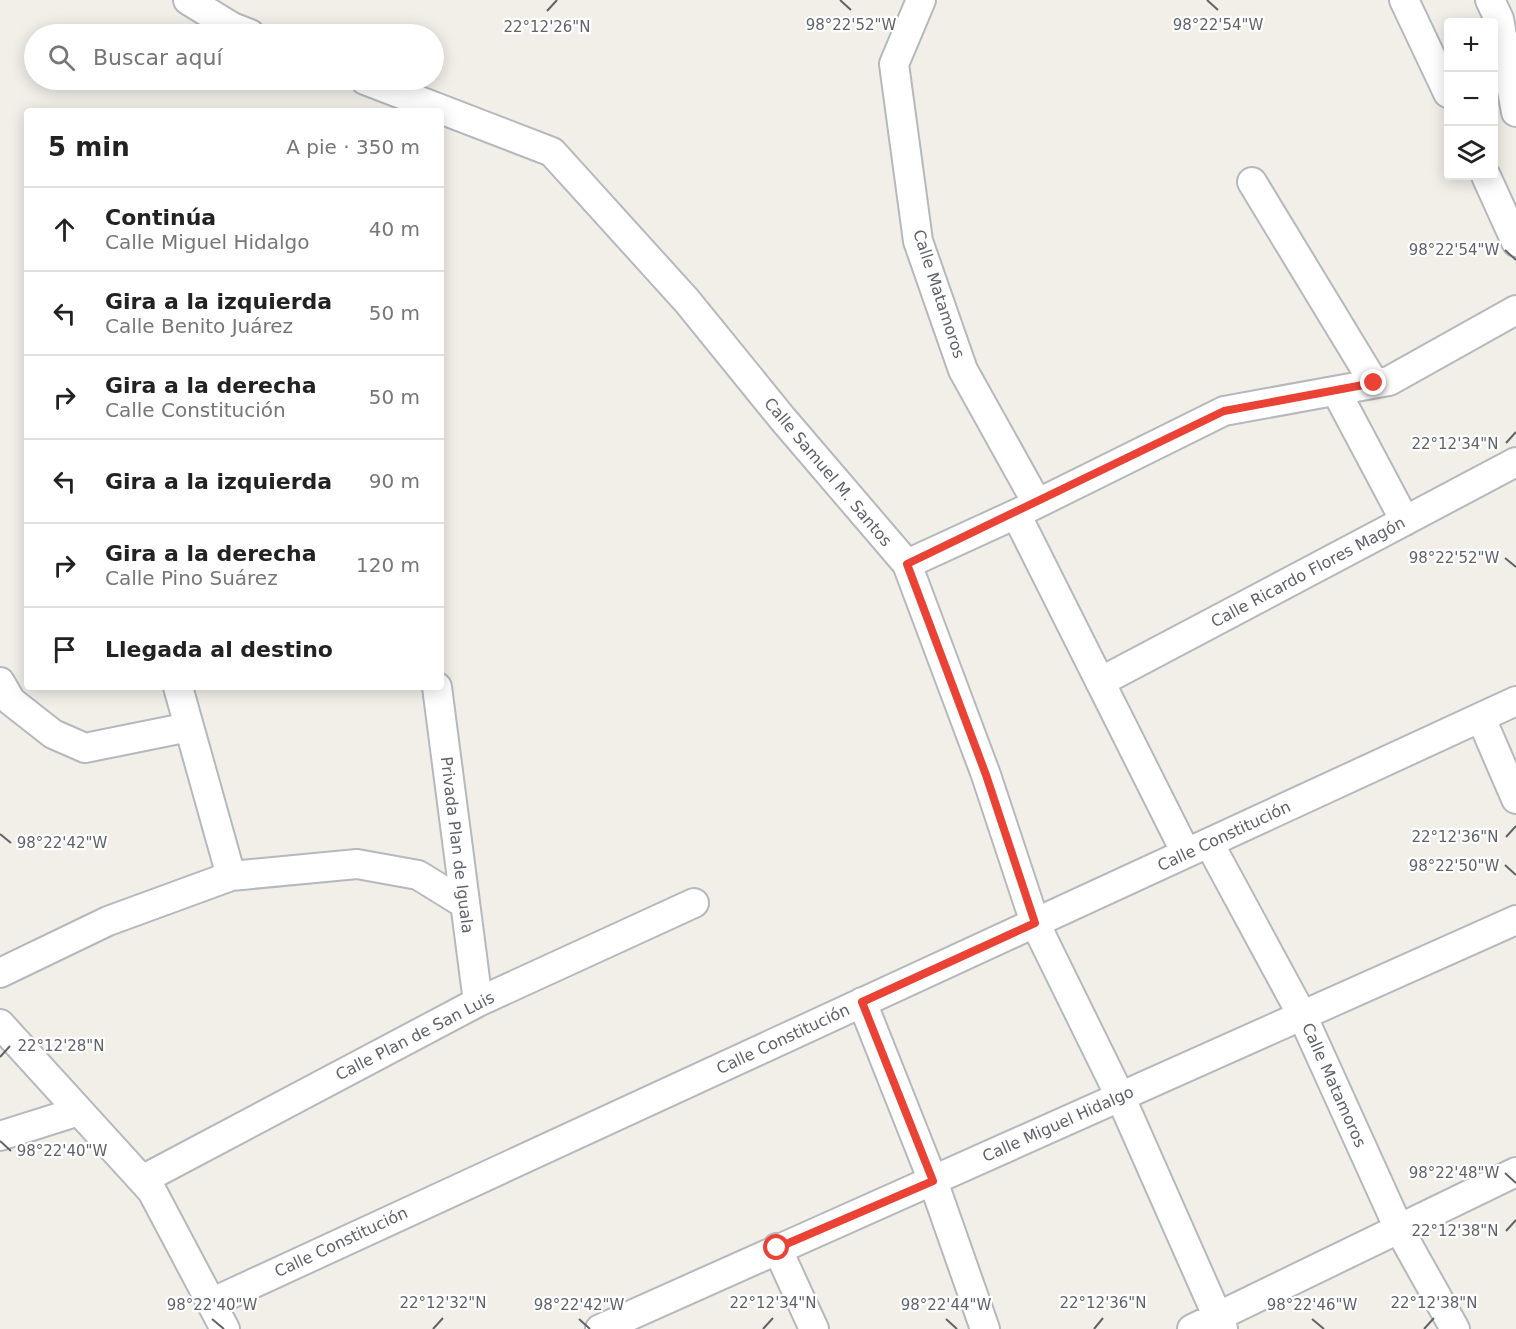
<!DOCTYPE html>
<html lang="es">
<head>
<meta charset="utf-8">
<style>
	body { margin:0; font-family:"DejaVu Sans",sans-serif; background:#f6f6f6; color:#222 }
	.controls { position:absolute; right:18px; top:18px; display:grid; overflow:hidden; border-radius:6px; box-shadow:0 3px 15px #0003 }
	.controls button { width:54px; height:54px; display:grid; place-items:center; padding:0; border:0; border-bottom:2px solid #e0e0e0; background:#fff; color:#222; font:30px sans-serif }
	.stop { position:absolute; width:18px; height:18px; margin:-14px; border:4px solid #ea4335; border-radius:50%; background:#fff }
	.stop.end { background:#ea4335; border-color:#fff; box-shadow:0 2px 6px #0008 }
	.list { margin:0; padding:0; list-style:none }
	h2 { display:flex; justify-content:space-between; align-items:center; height:78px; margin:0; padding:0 24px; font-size:26px }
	h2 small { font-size:20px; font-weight:400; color:#767676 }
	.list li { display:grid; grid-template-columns:39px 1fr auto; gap:18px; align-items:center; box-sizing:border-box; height:84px; padding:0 24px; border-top:2px solid #e0e0e0 }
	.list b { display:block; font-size:22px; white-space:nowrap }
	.list p { margin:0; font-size:20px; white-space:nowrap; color:#767676 }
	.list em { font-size:20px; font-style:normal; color:#767676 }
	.icon { flex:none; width:33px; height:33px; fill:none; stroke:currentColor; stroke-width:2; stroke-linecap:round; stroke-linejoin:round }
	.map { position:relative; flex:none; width:1516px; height:1329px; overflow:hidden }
	.search { position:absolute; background:#fff; box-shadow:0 3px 15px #0003; left:24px; top:24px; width:420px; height:66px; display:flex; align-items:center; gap:15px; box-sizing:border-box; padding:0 21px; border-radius:33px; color:#767676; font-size:22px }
	.panel { position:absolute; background:#fff; box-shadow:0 3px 15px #0003; left:24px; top:108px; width:420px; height:582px; border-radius:6px }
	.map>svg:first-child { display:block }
</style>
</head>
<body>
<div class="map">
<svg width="1516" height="1329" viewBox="0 0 1516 1329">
	<rect width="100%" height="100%" fill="#f1efe8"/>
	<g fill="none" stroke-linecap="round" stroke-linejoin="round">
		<g stroke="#b5b8bc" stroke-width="32">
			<path id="minor" d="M188,0L232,27L250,34
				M921,0L894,64L918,241L963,370L1037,503
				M1404,0L1448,93
				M1490,0L1499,19L1516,112
				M365,80L552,152L687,301L782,418L907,564L986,775L1035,923L1120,1096L1223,1329
				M1486,176L1516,242
				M1252,182L1374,383
				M1336,391L1405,521
				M1016,514L1186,853
				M907,564L1016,514L1224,411L1389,381L1516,310
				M0,682L11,701L53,734L85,748L189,727
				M1100,682L1516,462
				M178,687L231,876
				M437,687L478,1002
				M1481,718L1516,799
				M1209,843L1302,1015L1399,1229L1455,1329
				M0,973L108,921L231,876L357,864L418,875L465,904
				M862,1002L933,1181L985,1329
				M0,1024L152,1191L225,1329
				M0,1136L79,1111
				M142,1180L478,1002L694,903
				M777,1248L814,1329
				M213,1302L1516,701
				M600,1329L1516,920
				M1192,1329L1516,1172"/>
		</g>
		<use href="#minor" stroke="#fff" stroke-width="28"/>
	</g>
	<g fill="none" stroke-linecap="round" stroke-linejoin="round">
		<path stroke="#ea4335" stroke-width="8" d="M777,1248L933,1181L862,1002L1035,923L986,775L907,564L1224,411L1374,383"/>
	</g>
	<path fill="none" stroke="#5f6368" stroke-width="2" d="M840,0L851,10M1207,0L1218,10M547,11L557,0M1505,250L1516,260M1506,443L1516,432M1505,558L1516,567M0,834L11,843M1506,837L1516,826M1505,865L1516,875M0,1057L10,1046M0,1141L11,1151M1505,1173L1516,1183M1506,1231L1516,1220M212,1319L224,1329M579,1319L590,1329M946,1319L957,1329M1312,1319L1324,1329M433,1329L443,1318M763,1329L773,1318M1094,1329L1103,1318M1424,1329L1434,1318"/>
	<g text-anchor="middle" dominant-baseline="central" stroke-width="4.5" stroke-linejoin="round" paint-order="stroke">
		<g font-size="16" fill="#5f6368" stroke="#fff">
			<text transform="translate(939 294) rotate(72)">Calle Matamoros</text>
			<text transform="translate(828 472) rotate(50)">Calle Samuel M. Santos</text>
			<text transform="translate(1308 572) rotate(-28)">Calle Ricardo Flores Magón</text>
			<text transform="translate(1224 836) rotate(-25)">Calle Constitución</text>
			<text transform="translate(457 845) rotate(83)">Privada Plan de Iguala</text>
			<text transform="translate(415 1036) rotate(-27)">Calle Plan de San Luis</text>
			<text transform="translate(783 1039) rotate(-25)">Calle Constitución</text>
			<text transform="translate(1334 1085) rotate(66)">Calle Matamoros</text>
			<text transform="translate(1058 1124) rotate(-24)">Calle Miguel Hidalgo</text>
			<text transform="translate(341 1242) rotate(-25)">Calle Constitución</text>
		</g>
	</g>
	<g font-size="15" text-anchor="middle" fill="#5f6368" stroke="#fff" stroke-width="4.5" stroke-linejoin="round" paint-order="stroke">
		<text x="851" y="30">98°22'52"W</text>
		<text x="1218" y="30">98°22'54"W</text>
		<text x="547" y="32">22°12'26"N</text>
		<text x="1454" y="255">98°22'54"W</text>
		<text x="1455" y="449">22°12'34"N</text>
		<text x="1454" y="563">98°22'52"W</text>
		<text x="1455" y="842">22°12'36"N</text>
		<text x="62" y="848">98°22'42"W</text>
		<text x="1454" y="871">98°22'50"W</text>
		<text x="61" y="1051">22°12'28"N</text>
		<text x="62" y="1156">98°22'40"W</text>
		<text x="1454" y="1178">98°22'48"W</text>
		<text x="1455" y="1236">22°12'38"N</text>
		<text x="443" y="1308">22°12'32"N</text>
		<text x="773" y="1308">22°12'34"N</text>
		<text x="1103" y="1308">22°12'36"N</text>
		<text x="1434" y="1308">22°12'38"N</text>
		<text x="212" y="1310">98°22'40"W</text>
		<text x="579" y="1310">98°22'42"W</text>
		<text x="946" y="1310">98°22'44"W</text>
		<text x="1312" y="1310">98°22'46"W</text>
	</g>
</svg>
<div class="controls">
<button>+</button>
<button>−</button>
<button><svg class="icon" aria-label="layers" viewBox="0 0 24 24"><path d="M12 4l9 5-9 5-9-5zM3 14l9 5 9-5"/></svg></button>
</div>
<div class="stop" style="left:777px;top:1248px"></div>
<div class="stop end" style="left:1374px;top:383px"></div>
<div class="search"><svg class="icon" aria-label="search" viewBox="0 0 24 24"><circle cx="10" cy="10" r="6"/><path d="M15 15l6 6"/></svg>Buscar aquí</div>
<section class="panel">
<h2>5 min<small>A pie · 350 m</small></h2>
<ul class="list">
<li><svg class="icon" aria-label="ahead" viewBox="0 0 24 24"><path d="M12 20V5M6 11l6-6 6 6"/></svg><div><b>Continúa</b><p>Calle Miguel Hidalgo</p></div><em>40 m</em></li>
<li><svg class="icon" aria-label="left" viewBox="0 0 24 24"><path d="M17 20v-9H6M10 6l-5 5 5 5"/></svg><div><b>Gira a la izquierda</b><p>Calle Benito Juárez</p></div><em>50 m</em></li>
<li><svg class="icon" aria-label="right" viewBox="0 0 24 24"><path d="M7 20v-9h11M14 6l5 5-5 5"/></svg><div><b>Gira a la derecha</b><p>Calle Constitución</p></div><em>50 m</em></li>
<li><svg class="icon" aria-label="left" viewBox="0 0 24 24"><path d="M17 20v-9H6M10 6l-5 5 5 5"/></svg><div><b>Gira a la izquierda</b></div><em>90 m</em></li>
<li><svg class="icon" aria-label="right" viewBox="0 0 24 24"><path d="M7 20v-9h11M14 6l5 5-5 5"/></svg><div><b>Gira a la derecha</b><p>Calle Pino Suárez</p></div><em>120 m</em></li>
<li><svg class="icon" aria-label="arrive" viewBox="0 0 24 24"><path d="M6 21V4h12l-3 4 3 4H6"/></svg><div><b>Llegada al destino</b></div></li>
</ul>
</section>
</div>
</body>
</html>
